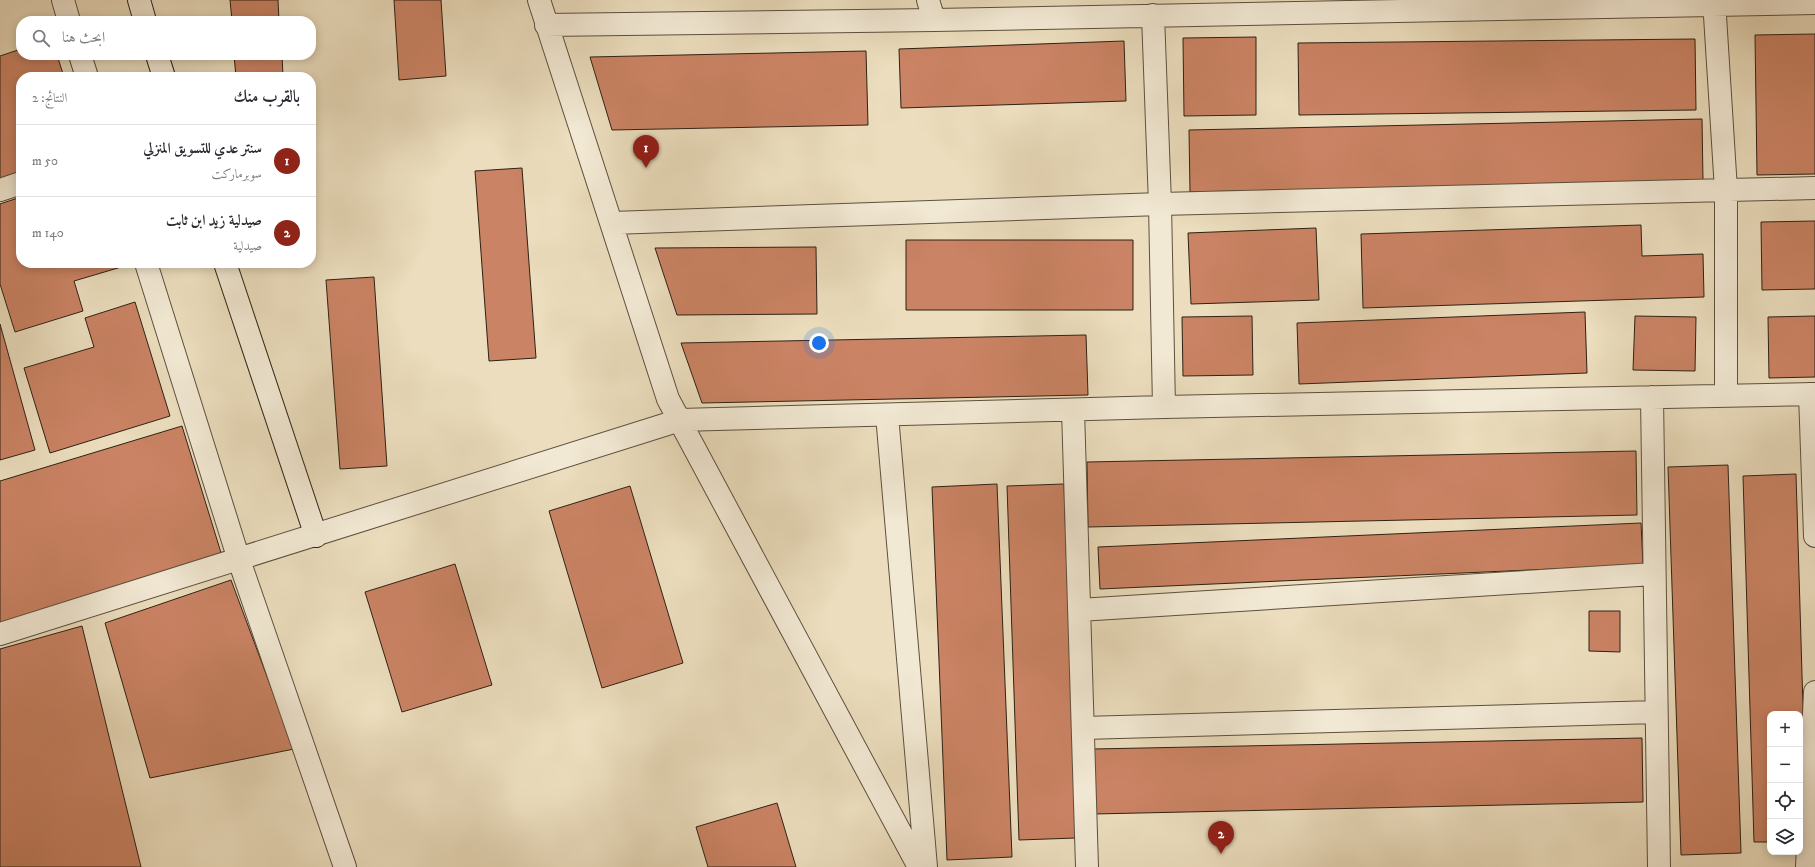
<!DOCTYPE html>
<html lang="ar">
<head>
<meta charset="utf-8">
<style>
	body { margin:0; font-family:"IM FELL DW Pica",Amiri,serif; background:#f2f2f3; color:#2b2b33; direction:rtl }
	.controls { position:absolute; right:12px; bottom:12px; display:grid; overflow:hidden; border-radius:8px; box-shadow:0 2px 10px #0003 }
	.controls button { width:36px; height:36px; display:grid; place-items:center; padding:0; border:0; border-bottom:1px solid #e1e1e2; background:#fff; color:#2b2b33; font:20px sans-serif }
	.you { position:absolute; left:819px; top:343px; width:14px; height:14px; margin:-10px; border:3px solid #fff; border-radius:50%; background:#1a73e8; box-shadow:0 0 0 6px #1a73e833 }
	.badge { display:grid; place-items:center; width:26px; height:26px; border-radius:50%; background:#8f2418; color:#fff; font-size:13px; font-weight:700 }
	.pin { position:absolute; translate:-50% -33px; filter:drop-shadow(0 1px 2px #0008) }
	.pin::after { content:''; position:absolute; top:21px; width:14px; height:12px; background:inherit; clip-path:polygon(0 0,100% 0,50% 100%) }
	.list { margin:0; padding:0; list-style:none }
	h2 { display:flex; justify-content:space-between; align-items:center; height:52px; margin:0; padding:0 16px; font-size:17px }
	h2 small { font-size:13px; font-weight:400; color:#7c7c81 }
	.list li { display:grid; grid-template-columns:26px 1fr auto; gap:12px; align-items:center; box-sizing:border-box; height:72px; padding:0 16px; border-top:1px solid #e1e1e2 }
	.list b { display:block; font-size:15px; white-space:nowrap }
	.list p { margin:0; font-size:13px; white-space:nowrap; color:#7c7c81 }
	.list em { font-size:13px; font-style:normal; color:#7c7c81 }
	.icon { flex:none; width:22px; height:22px; fill:none; stroke:currentColor; stroke-width:2; stroke-linecap:round; stroke-linejoin:round }
	.map { position:relative; flex:none; width:1815px; height:867px; overflow:hidden; direction:ltr }
	.search { position:absolute; background:#fff; box-shadow:0 2px 10px #0003; left:16px; top:16px; width:300px; height:44px; display:flex; align-items:center; gap:10px; box-sizing:border-box; padding:0 14px; border-radius:16px; color:#7c7c81; font-size:15px }
	.panel { position:absolute; background:#fff; box-shadow:0 2px 10px #0003; left:16px; top:72px; width:300px; height:196px; border-radius:16px; direction:rtl }
	.map>svg:first-child { display:block }
</style>
</head>
<body>
<div class="map">
<svg width="1815" height="867" viewBox="0 0 1815 867">
	<rect width="100%" height="100%" fill="#ebddbd"/>
	<filter id="stains"><feTurbulence type="fractalNoise" baseFrequency=".005" numOctaves="4"/><feColorMatrix values="0 0 0 0 .2 0 0 0 0 .09 0 0 0 0 .02 0 0 0 .5 -.17"/></filter>
	<radialGradient id="worn" r=".72"><stop offset=".6" stop-color="#630" stop-opacity="0"/><stop offset="1" stop-color="#630" stop-opacity=".3"/></radialGradient>
	<path fill="#ca8364" stroke="#2e2113" d="M230,0H278L279,21H232Z
		M394,0H441L446,76L399,80Z
		M1815,34V174L1757,175L1755,35Z
		M1256,37V115L1184,116L1183,38Z
		M1695,39L1696,110L1299,115L1298,43Z
		M1124,41L1126,101L901,108L899,49Z
		M21,49V55H57L64,77H21V175L0,182V56Z
		M866,51L868,125L612,130L590,57Z
		M234,55H282L283,77H236Z
		M1702,119L1703,181L1190,192L1189,130Z
		M522,168L536,358L489,361L475,171Z
		M21,197V263H127L128,265L74,281L83,311L15,332L0,284V204Z
		M1815,221V289L1762,290L1761,222Z
		M1641,225L1642,256L1703,254L1704,297L1363,308L1361,234Z
		M1316,228L1319,300L1191,304L1188,233Z
		M906,240H1133V310H906Z
		M816,247L817,314L677,315L655,248Z
		M374,277L387,466L340,469L326,280Z
		M135,302L170,416L50,453L24,368L94,347L85,318Z
		M1585,312L1587,373L1299,384L1297,323Z
		M1252,316L1253,375L1183,376L1182,317Z
		M1635,316L1696,317L1695,371L1633,370Z
		M1815,316V377L1769,378L1768,317Z
		M0,324L35,450L0,460Z
		M1086,335L1088,395L702,403L681,343Z
		M182,426L222,556L0,623V481Z
		M1636,451L1637,515L1088,527L1087,462Z
		M1728,465L1741,853L1681,855L1668,467Z
		M1796,474L1807,841H1800V714H1770V842H1754L1743,476Z
		M997,484L1012,857L947,860L932,487Z
		M1064,484L1076,838L1019,840L1007,486Z
		M630,486L683,663L602,688L549,511Z
		M1641,523L1643,565L1100,589L1098,547Z
		M455,564L492,685L402,712L365,592Z
		M231,580L294,749L150,778L105,623Z
		M1589,611H1620V652L1589,651Z
		M82,626L141,867H0V649Z
		M1642,738L1643,802L1094,814L1093,749Z
		M777,803L796,867H708L696,827Z"/>
	<g fill="none" stroke-linecap="round" stroke-linejoin="round">
		<g stroke="#5d503e" stroke-width="24">
			<path id="street" d="M63,0L69,21
				M539,0L668,399L919,867
				M928,0L934,20
				M1714,0L1726,190V396
				M1153,15L1160,204L1164,407
				M546,25L934,20L1815,3
				M80,55L87,77
				M0,190L21,183
				M612,223L1160,204L1815,188
				M146,263L239,560L345,867
				M1810,394L1815,536
				M1652,397L1659,867
				M1073,410L1087,867
				M887,415L926,867
				M1079,610L1654,574
				M0,634L680,420L1164,407L1815,394
				M1083,728L1656,712
				M1807,867L1815,692"/>
		</g>
		<g stroke="#2e2113" stroke-width="24">
			<path id="secondary" d="M139,0L145,21
				M157,55L164,77
				M225,263L316,536"/>
		</g>
		<use href="#street" stroke="#f2e9d4" stroke-width="22"/>
		<use href="#secondary" stroke="#f2e9d4" stroke-width="22"/>
	</g>
	<rect width="100%" height="100%" filter="url(#stains)"/>
	<rect width="100%" height="100%" fill="url(#worn)"/>
</svg>
<div class="controls">
<button>+</button>
<button>−</button>
<button><svg class="icon" aria-label="locate" viewBox="0 0 24 24"><circle cx="12" cy="12" r="6"/><path d="M12 2v4M12 18v4M2 12h4M18 12h4"/></svg></button>
<button><svg class="icon" aria-label="layers" viewBox="0 0 24 24"><path d="M12 4l9 5-9 5-9-5zM3 14l9 5 9-5"/></svg></button>
</div>
<div class="you"></div>
<div class="pin badge" style="left:646px;top:168px">1</div>
<div class="pin badge" style="left:1221px;top:854px">2</div>
<div class="search"><svg class="icon" aria-label="search" viewBox="0 0 24 24"><circle cx="10" cy="10" r="6"/><path d="M15 15l6 6"/></svg>ابحث هنا</div>
<section class="panel">
<h2>بالقرب منك<small>النتائج: 2</small></h2>
<ul class="list">
<li><span class="badge">1</span><div><b>سنتر عدي للتسويق المنزلي</b><p>سوبرماركت</p></div><em>50 m</em></li>
<li><span class="badge">2</span><div><b>صيدلية زيد ابن ثابت</b><p>صيدلية</p></div><em>140 m</em></li>
</ul>
</section>
</div>
</body>
</html>
